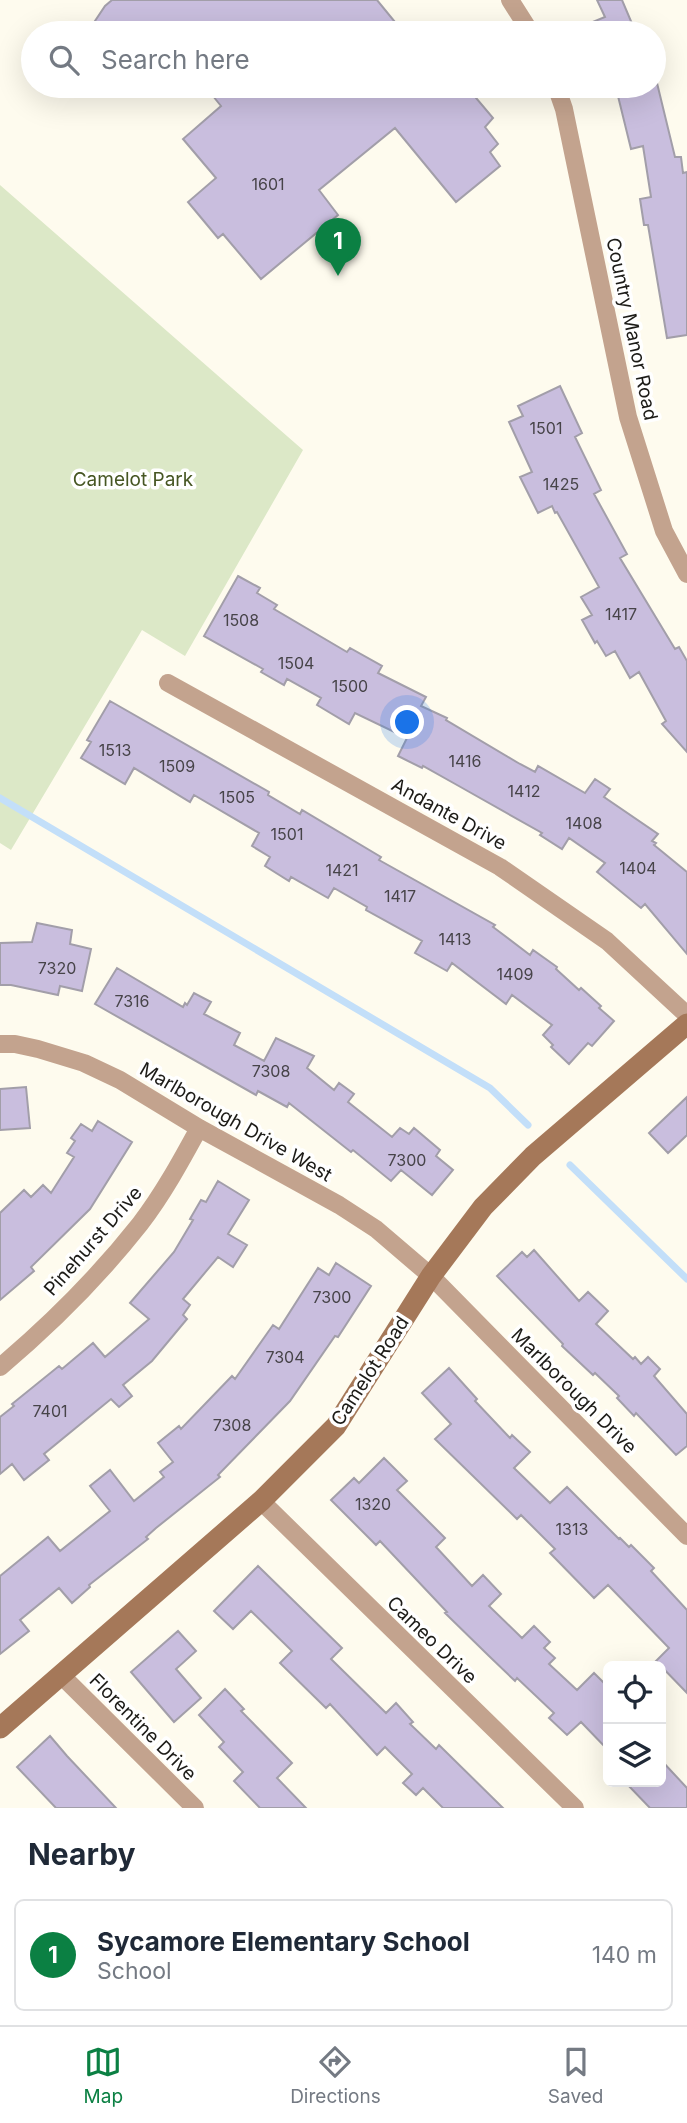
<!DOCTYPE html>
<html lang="en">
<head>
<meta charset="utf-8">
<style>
	body { margin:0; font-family:Inter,sans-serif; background:#f2f2f3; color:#1f2937 }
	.controls { position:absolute; right:21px; bottom:21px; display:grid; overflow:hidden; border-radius:10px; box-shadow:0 7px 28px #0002 }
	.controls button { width:63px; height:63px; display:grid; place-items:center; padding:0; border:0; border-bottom:2px solid #e0e1e3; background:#fff; color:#1f2937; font:35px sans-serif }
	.you { position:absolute; left:408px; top:723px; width:24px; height:24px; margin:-18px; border:5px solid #fff; border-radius:50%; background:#1a73e8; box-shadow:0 0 0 10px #1a73e833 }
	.badge { display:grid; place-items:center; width:46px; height:46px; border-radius:50%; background:#0b8043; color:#fff; font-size:23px; font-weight:700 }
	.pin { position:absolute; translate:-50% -58px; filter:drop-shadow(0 2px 4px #0008) }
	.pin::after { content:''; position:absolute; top:37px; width:24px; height:21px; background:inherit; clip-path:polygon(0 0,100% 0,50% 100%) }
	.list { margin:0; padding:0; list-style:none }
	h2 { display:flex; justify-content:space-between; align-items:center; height:91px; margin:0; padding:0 28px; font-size:30px }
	h2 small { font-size:23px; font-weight:400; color:#747a83 }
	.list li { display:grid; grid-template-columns:46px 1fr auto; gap:21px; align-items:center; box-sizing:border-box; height:112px; margin:0 14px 14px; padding:0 14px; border:2px solid #e0e1e3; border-radius:10px }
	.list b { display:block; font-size:26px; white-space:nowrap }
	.list p { margin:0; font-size:23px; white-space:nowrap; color:#747a83 }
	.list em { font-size:23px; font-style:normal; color:#747a83 }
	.icon { flex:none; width:38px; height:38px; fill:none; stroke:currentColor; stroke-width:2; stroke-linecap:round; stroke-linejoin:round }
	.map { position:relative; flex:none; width:687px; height:1808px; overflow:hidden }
	.search { position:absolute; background:#fff; box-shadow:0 7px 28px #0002; left:21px; right:21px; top:21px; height:77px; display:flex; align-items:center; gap:18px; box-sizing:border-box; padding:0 24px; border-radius:38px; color:#747a83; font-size:26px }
	.sheet { height:217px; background:#fff }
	nav { display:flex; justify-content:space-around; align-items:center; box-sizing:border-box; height:98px; border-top:2px solid #e0e1e3; background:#fff; font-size:19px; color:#747a83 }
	nav a { display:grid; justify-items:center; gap:4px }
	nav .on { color:#0b8043 }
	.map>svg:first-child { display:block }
</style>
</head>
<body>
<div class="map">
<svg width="687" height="1808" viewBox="0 0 687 1808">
	<rect width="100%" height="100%" fill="#fefbee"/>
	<path fill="#dce8c7" d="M0,185L303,450L185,656L142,630L11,850L0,843Z"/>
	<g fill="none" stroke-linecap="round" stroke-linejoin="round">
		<path stroke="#c3dff9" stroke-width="7" d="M0,798L490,1088L528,1125
			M570,1165L687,1279"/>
	</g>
	<path fill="#c9bede" stroke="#a29ea9" stroke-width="2" d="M112,0H377L404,33H87L105,6Z
		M597,0H622L636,33H566L605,17Z
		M654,83H657L675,157H681L683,173L687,172V335L667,338L648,225H644L640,199L651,197L643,146L631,149L617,92L645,86H654Z
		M205,86H466L493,118L485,127L498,144L490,152L500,166L456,202L395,128L319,190L338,215L261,279L223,234L218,238L188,202L216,178L183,139L221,106Z
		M560,386L582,433L575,437L601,490L594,494L627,554L620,558L675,649L679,647L687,661V752L662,724L666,721L639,672L630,678L615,651L606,656L597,641L595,643L582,620L592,615L581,597L599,587L557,512L555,513L552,506L538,513L520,477L532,472L509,422L523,416L518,406Z
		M238,576L260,588L257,593L277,605L274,609L347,652L350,648L382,666L378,673L426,697L421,706L447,718L446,720L520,764L535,772L538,766L585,793L595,779L610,789L604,797L658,834L652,841L656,843L654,845L687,872V954L645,904L641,908L597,872L605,863L569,838L562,849L540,835L542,833L457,785L423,766L422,768L398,756L407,738L355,713L349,724L317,705L321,698L287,679L284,685L261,672L263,669L204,636Z
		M110,701L269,792L268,795L300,814L302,810L381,857L379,860L495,925L493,927L530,955L533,950L557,967L556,969L579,990L581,988L601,1006L599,1008L614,1021L592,1046L588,1043L569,1064L551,1047L553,1045L543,1035L552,1025L512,995L506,1004L452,963L447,971L415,953L422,941L366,910L367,907L334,888L328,898L291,877L289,881L265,866L270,857L252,846L259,833L194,795L190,802L134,768L125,784L81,758L91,742L87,740Z
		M37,923L72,930L70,944L91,949L82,991L60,986L58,995L11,985H0V943L32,942Z
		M117,968L183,1007L185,1003L187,1005L194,993L211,1002L204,1014L240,1033L234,1045L264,1061L276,1038L314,1056L307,1068L334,1090L339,1083L354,1094L348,1102L392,1137L400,1128L409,1134L414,1128L440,1150L436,1156L453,1170L432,1195L401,1170L391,1181L353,1150L351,1152L289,1103L287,1107L258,1091L256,1095L95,1004Z
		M26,1087L30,1128L0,1130V1089Z
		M687,1097V1135L668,1153L649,1133Z
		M98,1121L132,1142L90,1209L31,1267L34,1271L0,1300V1213L24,1190L31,1197L43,1185L51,1193L74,1157L67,1153L75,1141L71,1138L81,1124L92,1131Z
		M218,1181L249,1200L228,1234L247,1245L233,1267L218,1257L183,1299L190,1305L183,1315L187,1319L152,1361L123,1385L132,1396L119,1407L111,1399L44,1454L49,1460L24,1480L12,1464L0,1474V1417L14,1406L12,1404L59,1366L62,1369L93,1343L105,1357L149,1319L130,1303L174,1252L193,1220L190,1219L201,1200L206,1202Z
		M534,1250L579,1301L588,1292L608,1311L596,1324L633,1359L635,1357L641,1364L648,1357L660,1369L654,1376L687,1414V1446L676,1455L636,1413L634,1416L617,1398L619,1396L595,1373L593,1375L562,1346L563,1344L497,1276L522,1252L527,1257Z
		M336,1263L371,1286L338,1337L335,1336L290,1401L218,1475L220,1477L156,1528L146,1537L148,1539L89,1585L90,1587L72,1603L59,1588L20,1620L29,1631L0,1654V1576L48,1537L60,1551L110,1511L90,1486L110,1470L134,1501L164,1477L160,1472L173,1462L158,1443L179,1426L181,1429L232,1376L235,1379L273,1325L279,1329L318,1268L329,1275Z
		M449,1368L477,1399L475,1401L510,1438L512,1435L530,1452L514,1468L550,1503L567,1487L619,1539L620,1538L629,1547L631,1545L654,1568L651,1571L687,1610V1693L656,1661L669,1648L608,1585L594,1598L550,1553L555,1549L521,1515L517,1519L435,1439L451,1424L422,1393Z
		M384,1458L407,1481L397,1490L445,1538L436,1547L472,1586L483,1575L501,1594L489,1606L522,1638L534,1626L550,1642L544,1648L555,1658L549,1664L577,1690L594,1673L608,1687V1750L581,1722L567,1735L549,1718L554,1713L517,1678L515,1681L489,1656L445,1613L447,1612L380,1541L376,1545L331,1500L354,1478L359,1483Z
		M258,1566L342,1648L331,1659L386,1713L396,1703L413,1722L410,1724L436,1749L439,1745L503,1808H443L423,1788L416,1795L403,1783L412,1774L385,1747L377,1755L330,1704L326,1708L280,1663L292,1651L251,1611L233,1629L214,1611Z
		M178,1631L196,1651L176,1669L201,1698L174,1722L131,1672Z
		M225,1689L244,1709L241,1711L292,1763L277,1778L306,1808H260L234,1781L243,1772L219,1747L224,1742L199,1715Z
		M50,1736L67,1756L116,1808H56L17,1767Z
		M661,1760L687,1788V1808H650L625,1782H661Z"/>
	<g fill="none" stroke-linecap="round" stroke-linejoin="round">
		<path stroke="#c3a38e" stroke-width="18" d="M510,0L531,33
			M556,86L564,109L628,417L664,531L687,574
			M168,683L500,867L607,941L687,1015
			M0,1044H15L38,1049L84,1063L120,1080L199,1128L339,1205L376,1229L431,1276L687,1536
			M0,1367C51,1324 99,1276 140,1224C163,1194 181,1161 199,1128
			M261,1501L575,1808
			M62,1676L195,1808"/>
		<path stroke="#a57859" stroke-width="21" d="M0,1728L261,1501L336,1426L431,1276L483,1207L533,1156L687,1024"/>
	</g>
	<g text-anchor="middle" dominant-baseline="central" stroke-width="7" stroke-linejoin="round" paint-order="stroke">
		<g font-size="16" fill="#474449">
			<text x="268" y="184">1601</text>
			<text x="546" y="428">1501</text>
			<text x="561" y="484">1425</text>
			<text x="621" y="614">1417</text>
			<text x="241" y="620">1508</text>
			<text x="296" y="663">1504</text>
			<text x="350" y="686">1500</text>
			<text x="115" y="750">1513</text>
			<text x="465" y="761">1416</text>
			<text x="177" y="766">1509</text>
			<text x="524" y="791">1412</text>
			<text x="237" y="797">1505</text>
			<text x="584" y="823">1408</text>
			<text x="287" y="834">1501</text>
			<text x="638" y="868">1404</text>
			<text x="342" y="870">1421</text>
			<text x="400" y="896">1417</text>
			<text x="455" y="939">1413</text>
			<text x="57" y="968">7320</text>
			<text x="515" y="974">1409</text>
			<text x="132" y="1001">7316</text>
			<text x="271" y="1071">7308</text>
			<text x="407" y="1160">7300</text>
			<text x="332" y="1297">7300</text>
			<text x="285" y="1357">7304</text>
			<text x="50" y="1411">7401</text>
			<text x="232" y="1425">7308</text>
			<text x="373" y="1504">1320</text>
			<text x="572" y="1529">1313</text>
		</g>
		<g font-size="19" fill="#1c1b17" stroke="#fff">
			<text transform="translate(632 329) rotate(78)">Country Manor Road</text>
			<text transform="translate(449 814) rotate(29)">Andante Drive</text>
			<text transform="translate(236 1122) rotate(30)">Marlborough Drive West</text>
			<text transform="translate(93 1241) rotate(-49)">Pinehurst Drive</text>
			<text transform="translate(370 1371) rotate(-57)">Camelot Road</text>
			<text transform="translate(574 1391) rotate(45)">Marlborough Drive</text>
			<text transform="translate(432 1640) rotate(44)">Cameo Drive</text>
			<text transform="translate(143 1727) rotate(45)">Florentine Drive</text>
		</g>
		<g font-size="19" fill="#465623" stroke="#fff">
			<text x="133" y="479">Camelot Park</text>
		</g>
	</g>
</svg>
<div class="controls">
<button><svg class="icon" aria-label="locate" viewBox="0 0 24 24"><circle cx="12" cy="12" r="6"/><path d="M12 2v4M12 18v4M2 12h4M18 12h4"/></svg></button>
<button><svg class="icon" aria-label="layers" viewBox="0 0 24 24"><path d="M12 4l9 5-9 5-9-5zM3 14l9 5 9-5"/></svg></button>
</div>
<div class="you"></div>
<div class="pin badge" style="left:338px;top:276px">1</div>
<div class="search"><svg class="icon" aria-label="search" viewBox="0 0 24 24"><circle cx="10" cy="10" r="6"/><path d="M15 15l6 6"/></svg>Search here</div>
</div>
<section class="sheet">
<h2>Nearby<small></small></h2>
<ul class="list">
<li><span class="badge">1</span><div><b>Sycamore Elementary School</b><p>School</p></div><em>140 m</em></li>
</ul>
</section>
<nav>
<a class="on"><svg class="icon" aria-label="map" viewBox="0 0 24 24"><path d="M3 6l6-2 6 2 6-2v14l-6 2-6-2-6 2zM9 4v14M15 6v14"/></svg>Map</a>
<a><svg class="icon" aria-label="directions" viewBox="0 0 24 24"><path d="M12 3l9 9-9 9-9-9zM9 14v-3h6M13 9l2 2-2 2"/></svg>Directions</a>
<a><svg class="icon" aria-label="saved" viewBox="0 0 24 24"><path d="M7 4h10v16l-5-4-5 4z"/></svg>Saved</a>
</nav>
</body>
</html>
